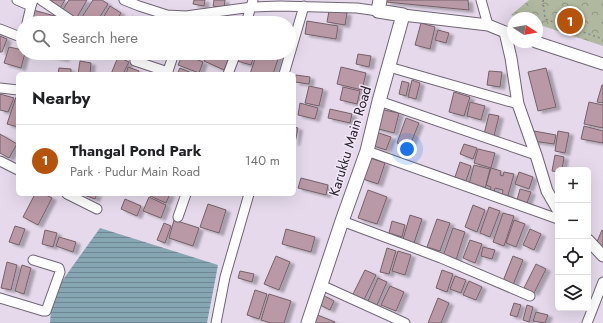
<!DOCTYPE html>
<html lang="en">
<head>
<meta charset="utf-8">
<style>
	body { margin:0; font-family:Jost,sans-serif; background:#f2f2f2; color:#202124 }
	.controls { position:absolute; right:12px; bottom:12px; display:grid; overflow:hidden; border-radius:6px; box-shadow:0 4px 16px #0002 }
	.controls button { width:36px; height:36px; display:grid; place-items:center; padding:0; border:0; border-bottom:1px solid #e0e0e0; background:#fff; color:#202124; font:20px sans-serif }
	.compass { position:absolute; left:507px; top:12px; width:36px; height:36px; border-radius:50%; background:#fff; box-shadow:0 4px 16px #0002; rotate:101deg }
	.you { position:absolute; left:407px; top:149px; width:14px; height:14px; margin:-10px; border:3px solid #fff; border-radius:50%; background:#1a73e8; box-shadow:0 0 0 6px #1a73e833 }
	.badge { display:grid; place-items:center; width:26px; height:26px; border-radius:50%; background:#b45309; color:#fff; font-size:13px; font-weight:700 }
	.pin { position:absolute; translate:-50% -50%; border:2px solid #fff; box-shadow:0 1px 4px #0006 }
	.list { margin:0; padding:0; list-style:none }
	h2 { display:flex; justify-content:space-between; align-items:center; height:52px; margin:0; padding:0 16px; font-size:17px }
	h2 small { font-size:13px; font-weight:400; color:#757577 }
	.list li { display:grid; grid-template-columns:26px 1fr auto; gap:12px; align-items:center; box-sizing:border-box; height:72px; padding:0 16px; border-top:1px solid #e0e0e0 }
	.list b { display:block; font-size:15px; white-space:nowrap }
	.list p { margin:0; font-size:13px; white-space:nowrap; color:#757577 }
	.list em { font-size:13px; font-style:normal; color:#757577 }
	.icon { flex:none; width:22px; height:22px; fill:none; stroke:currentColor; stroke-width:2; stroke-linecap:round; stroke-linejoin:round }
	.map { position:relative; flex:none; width:603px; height:323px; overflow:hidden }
	.search { position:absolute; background:#fff; box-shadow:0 4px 16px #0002; left:16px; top:16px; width:280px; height:44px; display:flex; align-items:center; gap:10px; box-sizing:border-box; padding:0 14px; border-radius:22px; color:#757577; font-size:15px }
	.panel { position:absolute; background:#fff; box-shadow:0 4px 16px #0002; left:16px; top:72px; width:280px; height:124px; border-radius:6px }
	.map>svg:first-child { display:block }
</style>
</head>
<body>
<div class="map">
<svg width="603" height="323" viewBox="0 0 603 323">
	<defs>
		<pattern id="park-crowns" width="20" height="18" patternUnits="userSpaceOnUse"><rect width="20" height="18" fill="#b0b9a0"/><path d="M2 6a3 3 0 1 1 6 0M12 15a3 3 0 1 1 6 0" fill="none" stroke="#8f9683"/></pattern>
		<pattern id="water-rules" width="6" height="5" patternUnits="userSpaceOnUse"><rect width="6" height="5" fill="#87a6b4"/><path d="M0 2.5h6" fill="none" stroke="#6e8793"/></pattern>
		<filter id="shadow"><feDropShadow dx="4.5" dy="2.5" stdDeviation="1" flood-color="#0004"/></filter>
	</defs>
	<rect width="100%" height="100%" fill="#e5d9eb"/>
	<path fill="url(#park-crowns)" d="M529,0H603V46L537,24V18H520L511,15Z"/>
	<path fill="url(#water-rules)" d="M100,228L218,265L207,323H50L52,295Z"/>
	<path fill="#b999a5" stroke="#756169" filter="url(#shadow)" d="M48,0H65L60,8Z
		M69,0H87L76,19L62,11Z
		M93,0H102L108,4L96,23H78Z
		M194,0H205L204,6L193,4Z
		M214,0H225L224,8L213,6Z
		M386,0H468L469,10L386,2Z
		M110,6L121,13L115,23H100Z
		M33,10L55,16L53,23H38L30,21Z
		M329,11L347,13L345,25L327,22Z
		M122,16L133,23H117Z
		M132,16L143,22L142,23H137L129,19Z
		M307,21L338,26L336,39L305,34Z
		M421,23L435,27L430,49L415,45Z
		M438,30L449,33L446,43L435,40Z
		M0,36L7,39L2,52H0Z
		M9,47L23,50V53H25L21,68L4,63Z
		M48,53H66L64,59L48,55Z
		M123,53H146L142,62L123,54Z
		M186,53H205L202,59Z
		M208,53H218L229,58L224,70L204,61Z
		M240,53H255L251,65L237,61Z
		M257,53H280L273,74H250Z
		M183,54L203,62L199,73L178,65Z
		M358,54L371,56L369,67L356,64Z
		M118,57L129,62L123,74H111Z
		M80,61L91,63L90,74H78Z
		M128,67L139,71L138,74H126Z
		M341,67L366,73L362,90L337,84Z
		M59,68L71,69V74H58Z
		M180,68L194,74H177Z
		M546,68L556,107L538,111L528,72Z
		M489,71L502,72L500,87L487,85Z
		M296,75L310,77L309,84L295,82Z
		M412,80L420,83L416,99L408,97Z
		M402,81L409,83L406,96L399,94Z
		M602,85H603V103L597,102Z
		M309,86L323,89L319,106L305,103Z
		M343,87L360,91L357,104L340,100Z
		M454,92L470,97L464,116L449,112Z
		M0,94L14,98L8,112L0,110Z
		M16,97H18V127L7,124Z
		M470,102L485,106L481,120L467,116Z
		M589,102L603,105V128L584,124Z
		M300,103L318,108L315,119L298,115Z
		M330,109L352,114L350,123L328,118Z
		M379,109L399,113L394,133L375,128Z
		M489,114L499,116L494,136L484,134Z
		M406,118L419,123L409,148L397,143Z
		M584,126L603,131V143L581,139Z
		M294,127L298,128L295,143H294Z
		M534,131L556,135L554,144L533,141Z
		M558,131L569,133L565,153L555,151Z
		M376,132L391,137L386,150L371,145Z
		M0,134L17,144L9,158L0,153Z
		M464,144L477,148L473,159L460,154Z
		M478,149L495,153L491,168L474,163Z
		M555,155L564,157L562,170H558V172L552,171Z
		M370,158L385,163L378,184L363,179Z
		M460,162L471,166L465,184L454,180Z
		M474,165L490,169L485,189L469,184Z
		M491,168L501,171L500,175L503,176L504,172L514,174L507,199L501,198L503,190L495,188L494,193L490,192L491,187L486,185Z
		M519,172L533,177L529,189L515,184Z
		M301,178L328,185L326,195L298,188Z
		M520,189L531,192L527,203L517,200Z
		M368,190L387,197L377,224L358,218Z
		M35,194H44L52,198L38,225L23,217Z
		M81,194H97L95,199Z
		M151,194H170L166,203L150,196Z
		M149,197L166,205L161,218L143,211Z
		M125,199L141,206L137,216L121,209Z
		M208,204L226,210L219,233L200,227Z
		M473,205L485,210L477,232L465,227Z
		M489,207L500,211L490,237L480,233Z
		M503,213L514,216L504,246L493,242Z
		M410,215L422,219L414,243L403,239Z
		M437,219L450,223L440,251L427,247Z
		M174,220L199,228L193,246L169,238Z
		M514,220L525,224L516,247L506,243Z
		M392,221L405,225L402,237L389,233Z
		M164,223L171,226L165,243L157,240Z
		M15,226L25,229L19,245L9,242Z
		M453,228L465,232L456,260L443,256Z
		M286,229L315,237L311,252L282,244Z
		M530,229L541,234L534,250L523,245Z
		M45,230L57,233L53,247L42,244Z
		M602,230L603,231V247L596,244Z
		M59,237L76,242L73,252L56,246Z
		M470,240L482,244L475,263L463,258Z
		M483,247L495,250L492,259L481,256Z
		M387,248L396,251L389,274L380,272Z
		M398,251L411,255L405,275L392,271Z
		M276,256L290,262L279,290L264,284Z
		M513,256L523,260L513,285L503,281Z
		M7,262L17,265L11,290L1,288Z
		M536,264L546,269L534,293L524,288Z
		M22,265L31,268L24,294L15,291Z
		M365,270L376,275L362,304L351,298Z
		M442,270L453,274L447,292L436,288Z
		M240,271L254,274L252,282L238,278Z
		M455,276L466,280L461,293L450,289Z
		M378,278L387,282L377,305L368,301Z
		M469,281L482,287L476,300L463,295Z
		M390,286L404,292L396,311L381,305Z
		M255,290L267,294L259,319L247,315Z
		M269,294L291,301L284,323H271L261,320Z
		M323,295L334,301L330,310L318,304Z
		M438,298L449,303L441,323H428Z
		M514,303L521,305L517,317L510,315Z
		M527,305L533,307L529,322L523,320Z
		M536,312L548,315L545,323L533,321Z
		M315,314L335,322L334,323H316L312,321Z"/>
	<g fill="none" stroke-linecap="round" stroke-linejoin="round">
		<g stroke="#6f6574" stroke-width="11">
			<path id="minor" d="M17,0L31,6L33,0
				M41,0L75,23
				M124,0L139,6L167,15L186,16L252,7L279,6L357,8L378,11
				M481,0L488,25
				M27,23L31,6
				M246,23L253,0
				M0,29L23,38
				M135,61L168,72
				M389,67L518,104
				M167,74L174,53
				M228,74L236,53
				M284,74L304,6
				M0,88L18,90
				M379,101L536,155
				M367,151L558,219
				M0,161L18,170
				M67,194L97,209
				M178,217L186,194
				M342,221L441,258L530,296
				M321,285L405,323
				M0,298L43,311H46L60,272L59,268L33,260
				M216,323L225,277L249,194
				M587,323L603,282"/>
		</g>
		<g stroke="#6f6574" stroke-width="13">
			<path id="tertiary" d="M403,15L488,25L510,34
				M505,32L511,58L518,104L536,155L547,191L558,210
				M536,42L603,64
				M588,240L603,256"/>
		</g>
		<g stroke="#6f6574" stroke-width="15">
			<path id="secondary" d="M308,323L342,221L367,151L379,101L403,15L378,11L380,0"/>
		</g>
		<path stroke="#8b828f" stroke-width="1.5" stroke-dasharray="2 3" stroke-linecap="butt" d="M543,0L545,19L603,39"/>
		<use href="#minor" stroke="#fff" stroke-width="9"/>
		<use href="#tertiary" stroke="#fff" stroke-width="11"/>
		<use href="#secondary" stroke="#fff" stroke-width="13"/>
	</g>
	<g text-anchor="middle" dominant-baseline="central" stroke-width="3" stroke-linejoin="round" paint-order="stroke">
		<g font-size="14" fill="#28242b" stroke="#f2e6f9">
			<text transform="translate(350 141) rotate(-73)">Karukku Main Road</text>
		</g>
	</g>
</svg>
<div class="controls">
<button>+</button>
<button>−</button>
<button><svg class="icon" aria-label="locate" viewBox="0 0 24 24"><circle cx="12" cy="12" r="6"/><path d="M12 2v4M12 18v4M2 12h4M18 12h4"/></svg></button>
<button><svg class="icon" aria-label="layers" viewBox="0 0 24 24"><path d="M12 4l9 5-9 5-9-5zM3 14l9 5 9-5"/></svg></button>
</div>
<svg class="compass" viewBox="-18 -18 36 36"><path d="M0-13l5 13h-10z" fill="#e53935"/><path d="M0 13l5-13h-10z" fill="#757577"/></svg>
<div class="you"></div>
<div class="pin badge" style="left:570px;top:21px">1</div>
<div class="search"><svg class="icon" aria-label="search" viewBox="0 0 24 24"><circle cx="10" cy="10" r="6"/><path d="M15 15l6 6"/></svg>Search here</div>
<section class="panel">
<h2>Nearby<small></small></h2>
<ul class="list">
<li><span class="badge">1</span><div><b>Thangal Pond Park</b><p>Park · Pudur Main Road</p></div><em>140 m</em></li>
</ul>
</section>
</div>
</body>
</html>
